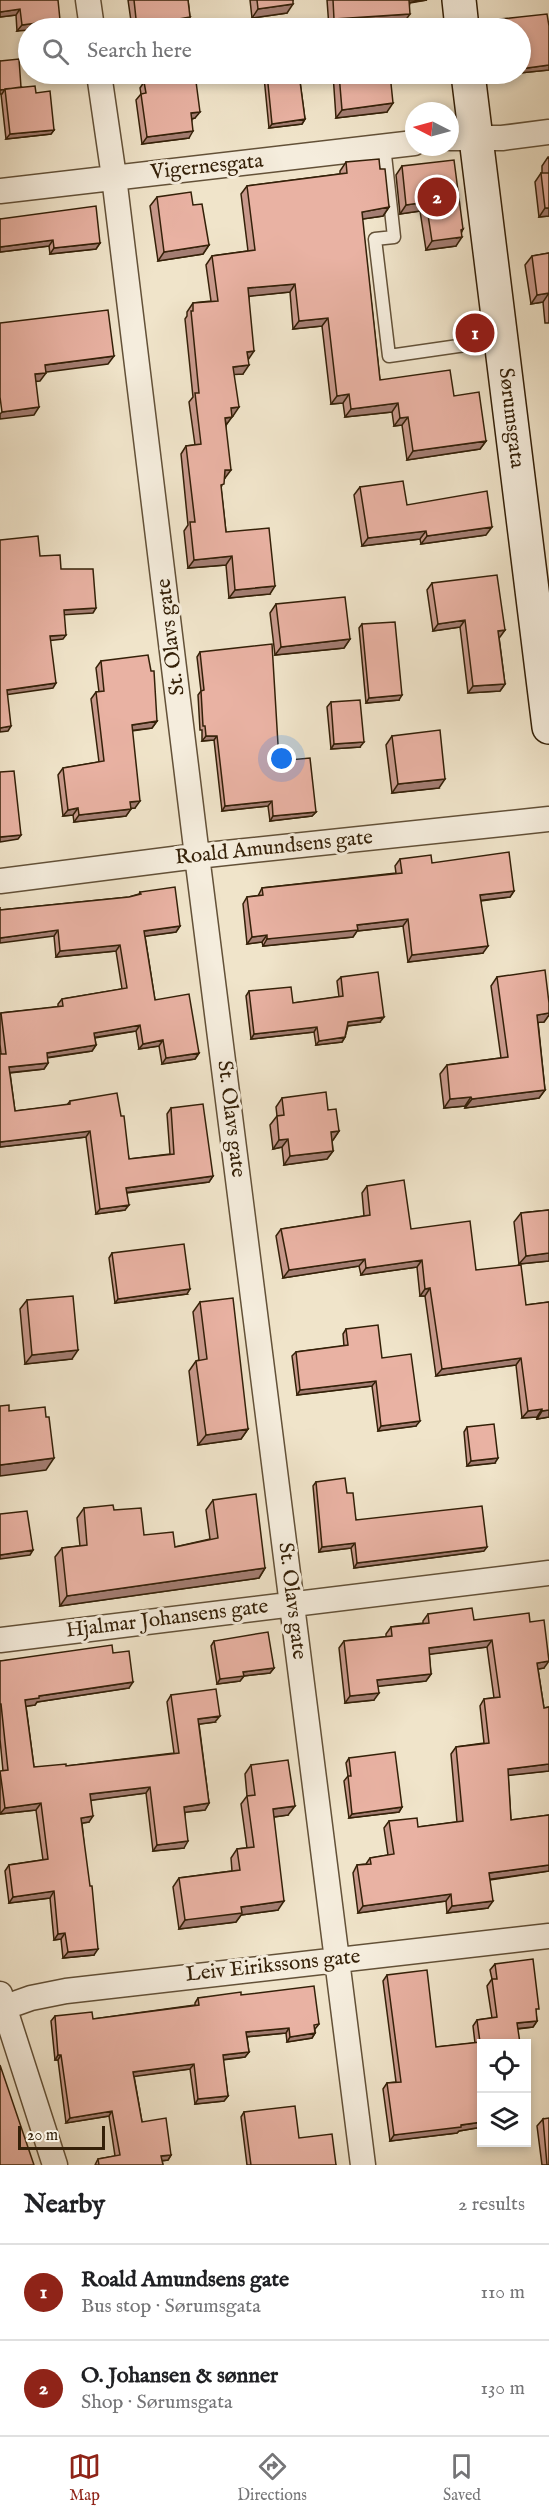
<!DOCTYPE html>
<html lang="en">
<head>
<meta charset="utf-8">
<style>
	body { margin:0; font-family:"IM FELL English",serif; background:#f6f6f6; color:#202124 }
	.controls { position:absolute; right:18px; bottom:18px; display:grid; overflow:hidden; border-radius:0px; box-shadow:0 3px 9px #0003 }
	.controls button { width:54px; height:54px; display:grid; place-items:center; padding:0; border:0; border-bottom:2px solid #e0e0e0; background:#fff; color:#202124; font:30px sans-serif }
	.compass { position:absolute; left:405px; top:102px; width:54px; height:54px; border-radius:50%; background:#fff; box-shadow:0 3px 9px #0003; rotate:276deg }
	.scale { position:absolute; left:18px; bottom:15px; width:87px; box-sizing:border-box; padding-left:6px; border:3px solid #342008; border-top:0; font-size:16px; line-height:21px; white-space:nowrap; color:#342008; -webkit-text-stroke:4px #f5eddd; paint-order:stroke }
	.you { position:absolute; left:282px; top:759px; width:21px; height:21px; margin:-15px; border:4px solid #fff; border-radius:50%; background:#1a73e8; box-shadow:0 0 0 9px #1a73e833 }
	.badge { display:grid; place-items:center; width:39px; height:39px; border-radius:50%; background:#8f2418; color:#fff; font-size:20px; font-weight:700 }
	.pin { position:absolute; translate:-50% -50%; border:3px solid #fff; box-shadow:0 2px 6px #0006 }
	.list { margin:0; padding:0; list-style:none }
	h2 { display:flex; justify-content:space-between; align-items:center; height:78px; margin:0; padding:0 24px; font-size:26px }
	h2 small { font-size:20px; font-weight:400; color:#757577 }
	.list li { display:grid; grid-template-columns:39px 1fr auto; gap:18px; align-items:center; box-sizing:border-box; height:96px; padding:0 24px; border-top:2px solid #e0e0e0 }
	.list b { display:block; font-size:22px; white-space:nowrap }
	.list p { margin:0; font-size:20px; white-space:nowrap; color:#757577 }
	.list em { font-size:20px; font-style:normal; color:#757577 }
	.icon { flex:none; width:33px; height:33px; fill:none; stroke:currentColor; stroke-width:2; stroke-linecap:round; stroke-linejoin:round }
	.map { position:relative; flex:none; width:549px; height:2165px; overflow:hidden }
	.search { position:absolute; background:#fff; box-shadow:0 3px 9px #0003; left:18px; right:18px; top:18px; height:66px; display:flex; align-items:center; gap:15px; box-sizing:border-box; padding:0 21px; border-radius:33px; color:#757577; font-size:22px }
	.sheet { height:270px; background:#fff }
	nav { display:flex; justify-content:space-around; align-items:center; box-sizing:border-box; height:84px; border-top:2px solid #e0e0e0; background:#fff; font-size:16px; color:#757577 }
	nav a { display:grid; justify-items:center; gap:3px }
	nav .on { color:#8f2418 }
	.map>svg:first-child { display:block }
</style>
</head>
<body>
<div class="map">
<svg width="549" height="2165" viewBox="0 0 549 2165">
	<rect width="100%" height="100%" fill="#f0e4ca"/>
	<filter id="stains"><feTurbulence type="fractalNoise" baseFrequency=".00333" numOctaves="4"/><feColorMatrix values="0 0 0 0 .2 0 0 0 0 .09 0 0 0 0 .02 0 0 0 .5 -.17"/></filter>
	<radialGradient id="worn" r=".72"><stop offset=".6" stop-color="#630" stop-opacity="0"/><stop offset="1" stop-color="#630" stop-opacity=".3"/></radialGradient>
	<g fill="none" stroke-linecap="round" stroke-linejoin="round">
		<g stroke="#635138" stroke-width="15">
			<path id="lane" d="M384,146L394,237L375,239L389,356L500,340"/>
		</g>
		<g stroke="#635138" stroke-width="27">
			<path id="street" d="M88,0L92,28
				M99,74L114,177L197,856L363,2165
				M450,138H502L549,132
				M0,191L414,143
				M0,881L197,856L549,819
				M0,1640L549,1573
				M0,1994L55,2165
				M0,2009L31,1998L66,1991L549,1936"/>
		</g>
		<g stroke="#342008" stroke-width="36">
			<path id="secondary" d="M459,0L462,28
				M468,74L549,727"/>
		</g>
		<use href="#lane" stroke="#f5eddd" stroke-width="12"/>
		<use href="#street" stroke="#f5eddd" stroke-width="24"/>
		<use href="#secondary" stroke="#f5eddd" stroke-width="33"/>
	</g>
	<path fill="#c8998c" stroke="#342008" stroke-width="1.5" d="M0,0L60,20L56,27L28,28L17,31L16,15L0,17Z
		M128,0H188L190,17L185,23L178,24L179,28H132Z
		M250,0H293L287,13L252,18Z
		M327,0H427L410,3L405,21L329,27Z
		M500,19L549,26V70L520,73V28H497V23Z
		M0,61L21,87L36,93L54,130L51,134L6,139L1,94Z
		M155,74H195V118L192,119L189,138L142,144L136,100L141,94L140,88L144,82L156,80Z
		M266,74H299L305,119L302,124L269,128L264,77Z
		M333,74H390L387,112L336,118Z
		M548,157H549V216L539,217L535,182L541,173H542V166Z
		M346,162L380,169L389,207L383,216L362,219L380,380L454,396L486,441L480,449L407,460L402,425L394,426L392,412L345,417L343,403L331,404L322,326L293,329L290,292L249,296L248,359L243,374H234L233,416H232L226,425L225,478H224L221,488L226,532L270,594L229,598L226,565L188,568L184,531L188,525L181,454L186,446L195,445L189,402L193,397L185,319L187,316V312L193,303L211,301L206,265L212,256L248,251L241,194L247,186L340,174V171Z
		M402,166L463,229L456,246L426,250L420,211L400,214L396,175Z
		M157,197L193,205L209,245L203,254L158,261L150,206Z
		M0,219L100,243L96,249L50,254L49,246L0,252Z
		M549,253V323H545L543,302L531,304L525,265L532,256Z
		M360,487L407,505L486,535L421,544L420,539L362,546L354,495Z
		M432,583L505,630L499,637L505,684L500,691L468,693L460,627L433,631L427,590Z
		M276,604L350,639L344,648L275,655L270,613Z
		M362,624L399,700L366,703L359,628Z
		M200,652L316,812L312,816L270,821L268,806L222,811L214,740L202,741V730H200L198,695L201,691L197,657Z
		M101,661L157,721L152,728L132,731L135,808H131L126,816L74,822L73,815L63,816L58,775L63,768L99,762L91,699L96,692H99L96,668Z
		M331,702L360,747L331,749L327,707Z
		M392,736L439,788L392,793L386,745Z
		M400,859L432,863L514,891L510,897L481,901L483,953L408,962L403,926L357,931L353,937L263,946L262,942L247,944L243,904L247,897L258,896L262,888L396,873L395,866Z
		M140,892L180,926L176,932L145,936L155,1000L199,1053L195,1059L162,1064L159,1046L139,1049L136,1031L95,1038L96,1045L92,1051L47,1058L48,1063L44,1069L10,1073L15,1111L67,1105L70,1101L121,1116L129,1159L170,1154L167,1114L171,1108L213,1176L209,1182L127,1193L125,1210L96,1214L86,1137L0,1147V1054H1L0,1044V1015L1,1013L58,1007V1004L62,999L122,989L116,951L56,957L54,936L0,910L129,897L139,894Z
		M341,977L380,1022L348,1026L345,1037L342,1042L316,1045L314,1032L251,1039L246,996L249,991L293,1003L339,997L337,981Z
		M497,977L549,1003V1015L544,1022H538L545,1090L539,1098L465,1108V1106L444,1108L440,1074L447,1065L501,1058L491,986Z
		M282,1098L328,1110L339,1131L333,1140H332L333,1151L327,1159L284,1165L282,1147L273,1149L270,1125L277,1116L276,1107Z
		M367,1186L411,1229L476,1270L526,1305L549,1302V1417L537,1419V1417L522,1418L516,1365L436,1376L425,1296H420L417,1267L361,1275L359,1266L283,1278L276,1236L281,1229L364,1216L362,1193Z
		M549,1210V1261L519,1264L514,1222L521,1213Z
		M112,1253L187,1294L115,1303L109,1258Z
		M27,1300L72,1359L25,1364L20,1309Z
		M200,1302L248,1429L241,1439L198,1445L189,1371L196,1361L199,1360L193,1312Z
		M346,1329L382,1358L416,1426L378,1431L372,1386L297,1395L292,1356L296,1352L344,1346L343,1334Z
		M467,1427L495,1463L467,1466L464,1432Z
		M316,1482L347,1493L356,1520L484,1551L354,1568L351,1548L319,1552L313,1486Z
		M213,1500L265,1568L259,1578L60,1606L55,1557L62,1548L80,1546L77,1518L84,1508L114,1510L144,1535L175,1547L210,1539L206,1510Z
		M428,1614L474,1620L530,1622L544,1668L538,1669L544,1708L549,1707V1771L508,1775L511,1820L549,1815V1871L490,1880L488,1908L447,1913L446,1901L358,1913L353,1873L357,1865L366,1864L370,1858L388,1855L384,1828L389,1821L418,1827L457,1822L451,1754L456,1747L484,1743L480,1706L484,1699L494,1698L487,1647L429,1654L431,1674L426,1681L378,1686L374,1700L345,1703L339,1648L344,1641L386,1637V1634L391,1627L423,1623V1621Z
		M214,1641L274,1668L270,1673L244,1676L240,1681L217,1684L211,1646Z
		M113,1653L129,1688L37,1702L35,1705L26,1706L34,1767L66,1766L174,1753L167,1702L171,1695L215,1722L199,1724L209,1803L205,1810L185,1812L184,1848L153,1851L146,1793L91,1800L89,1822L82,1823L94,1955L63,1958L61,1939L54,1940L50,1898L9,1903L5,1871L9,1865L43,1860L36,1810L0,1814V1772L3,1771L0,1739V1661Z
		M349,1758L402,1807L399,1812L349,1818L344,1781L348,1776L346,1763Z
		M251,1765L288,1815L274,1817L278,1910L241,1915L236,1922L179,1929L173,1887L179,1878L232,1871L231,1858L237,1849L247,1848L241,1804L247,1796L245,1774Z
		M495,1964L536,2013L537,2021L533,2027L518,2029L482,2043V2127L459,2131L457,2133L390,2141L383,2089L387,2083L396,2082L383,1981L387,1975L436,2047L475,2043L473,2026L477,2020L492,2018L487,1986L492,1979L490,1970Z
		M241,1995L319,2024L315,2029V2033L312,2038L287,2042L286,2033L247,2037L249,2052L245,2057L223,2060L228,2096L224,2101L195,2104L190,2069L134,2076L142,2122L171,2155L168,2160L162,2161L163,2165H95L98,2159L115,2156L109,2116L66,2123L58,2060H55L51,2021L55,2016L93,2019L195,2005V2003L198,1998Z
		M244,2112L299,2138L336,2165H247L241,2117Z
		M543,2119L549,2165H542L537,2126Z"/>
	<path fill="#a37d72" stroke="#342008" stroke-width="1.5" d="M406,0H427L404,3Z
		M293,4L287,13L252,18L258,9Z
		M20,9L16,15L0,17V12Z
		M410,14L405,21L329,27L334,19Z
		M190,17L185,23L173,25L178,19Z
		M60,20L56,27L28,28V30L17,31L22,25Z
		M549,65V70L520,73V69Z
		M5,89L2,94H0V90Z
		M393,103L387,112L336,118L342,110Z
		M200,112L195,118L186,120L191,113Z
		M305,119L302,124L269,128L272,124Z
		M54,130L51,134L6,139L10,134Z
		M193,131L189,138L142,144L147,137Z
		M426,202L420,211L400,214L406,205Z
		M389,207L383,216L356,220L362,212Z
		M545,208H549V216L539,217Z
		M463,229L457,238L462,237L456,246L426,250L432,241Z
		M53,240L49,246L0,252V247Z
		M100,243L96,249L50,254L54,248Z
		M209,245L203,254L158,261L164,252Z
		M295,284L290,292L242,297L248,288Z
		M549,293L543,302L531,304L537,295Z
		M328,318L322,326L293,329L299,321Z
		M254,351L248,360L247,352Z
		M114,356L108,364L39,373L45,365Z
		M249,365L243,374L227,375L233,367Z
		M46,373L40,381L30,382L35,374Z
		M349,394L343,403L331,404L337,396Z
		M398,403L392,412L345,417L351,409Z
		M39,407L34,415L0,419V414L2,412Z
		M239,407L233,416L225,417L231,408Z
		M232,417L226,425L225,418Z
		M408,417L402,425L394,426L400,418Z
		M486,441L480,449L407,460L413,451Z
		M225,470H231L225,478L219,479Z
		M492,527L486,535L421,544L427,536Z
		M426,531L420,539L362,546L368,538Z
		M232,556L226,565L188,568L194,560Z
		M275,586L270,594L229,598L235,590Z
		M96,608L93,613L61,615L64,610Z
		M465,620L460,627L433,631L438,624Z
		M505,630L500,637L493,638L498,631Z
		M66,635L63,639L46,641L50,636Z
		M350,639L344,648L275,655L281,647Z
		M56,683L53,688L4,695L7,690Z
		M505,684L500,691L468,693L473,686Z
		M402,695L399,700L366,703L369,698Z
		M157,721L152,728L127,731L132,725Z
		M11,726L8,731L0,732V728Z
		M206,736H217L214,740L202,741Z
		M364,742L360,747L331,749L334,744Z
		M445,779L439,788L392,793L398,784Z
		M140,801L135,808L125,809L130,802Z
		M272,801L268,806L222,811L225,806Z
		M78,808L73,815L63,816L68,810Z
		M131,809L126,816L74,822L79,815Z
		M316,812L312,816L270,821L273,816Z
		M21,835L18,839L0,842V837Z
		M514,891L510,897L475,901L480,895Z
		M408,919L403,926L357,931L353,937L263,946L267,939L357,925Z
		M180,926L176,932L140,937L144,931Z
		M58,930L54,936L0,943V938Z
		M267,935L262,942L247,944L252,937Z
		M120,945L116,951L56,957L60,951Z
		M488,946L483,953L408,962L412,955Z
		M549,1013V1015L544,1022L531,1023L537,1015Z
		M384,1017L380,1022L345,1026L348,1022Z
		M140,1025L136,1031L90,1038L94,1033Z
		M317,1027L314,1032L251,1039L254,1034Z
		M345,1037L342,1042L316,1045L319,1041Z
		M163,1040L159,1046L139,1049L143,1044Z
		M96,1045L92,1051L43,1058L47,1053Z
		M199,1053L195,1059L162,1064L166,1058Z
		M48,1063L44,1069L5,1073L9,1067Z
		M545,1090L539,1098L465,1108L472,1099Z
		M471,1097L465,1106L444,1108L450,1099Z
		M90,1131L86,1137L0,1147V1142Z
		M339,1131L333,1140L324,1141L331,1132Z
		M288,1139L282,1147L273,1149L279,1140Z
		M333,1151L327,1159L284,1165L290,1156Z
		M213,1176L209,1182L122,1193L126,1188Z
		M129,1205L125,1210L96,1214L100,1209Z
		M549,1253V1261L519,1264L526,1256Z
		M365,1259L359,1266L283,1278L289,1270Z
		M422,1260L417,1267L361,1275L366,1268Z
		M430,1288L425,1296H420L425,1289Z
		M190,1289L187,1294L115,1303L118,1299Z
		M78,1350L72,1359L25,1364L32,1355Z
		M521,1358L516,1365L436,1376L442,1369Z
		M376,1381L372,1386L297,1395L300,1390Z
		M542,1409L537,1417L522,1418L528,1411Z
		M549,1410V1417L537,1419L542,1411Z
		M420,1421L416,1426L378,1431L381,1426Z
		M248,1429L241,1439L198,1445L206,1435Z
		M54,1458L46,1470L0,1476V1465Z
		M498,1458L495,1463L467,1466L471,1461Z
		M355,1543L351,1548L319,1552L322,1547Z
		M487,1547L484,1551L354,1568L357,1563Z
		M33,1550L30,1555L0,1559V1555Z
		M265,1568L259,1578L60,1606L67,1596Z
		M492,1640L487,1647L424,1655L429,1648Z
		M549,1661L544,1668L532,1670L537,1663Z
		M274,1668L270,1673L243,1676H244L240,1681L217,1684L220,1679L243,1672Z
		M431,1674L426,1681L372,1687L377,1680Z
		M133,1682L129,1688L37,1702L35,1705L21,1707L25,1700L39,1696Z
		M379,1693L374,1700L345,1703L350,1696Z
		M220,1716L215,1722L193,1725L198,1719Z
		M549,1764V1771L503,1776L508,1769Z
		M150,1787L146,1793L86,1801L90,1794Z
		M41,1803L36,1810L0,1814L5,1808Z
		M209,1803L205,1810L179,1813L184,1807Z
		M295,1806L288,1815L266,1818L273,1809Z
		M402,1807L399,1812L349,1818L352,1814Z
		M93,1816L89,1822L77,1824L81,1818Z
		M188,1841L184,1848L153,1851L157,1845Z
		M549,1865V1871L484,1880L489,1873Z
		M54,1891L50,1898L9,1903L13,1897Z
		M451,1894L446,1901L358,1913L363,1906Z
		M284,1901L278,1910L241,1915L236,1922L179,1929L185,1920L241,1907Z
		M493,1901L488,1908L447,1913L452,1906Z
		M65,1933L61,1939L54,1940L58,1934Z
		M98,1949L94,1955L63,1958L68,1952Z
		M537,2021L533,2027L513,2029L517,2023Z
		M289,2028L286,2033L242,2037L246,2032Z
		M315,2033L312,2038L287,2042L290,2037Z
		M249,2052L245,2057L219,2060L223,2055Z
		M58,2055H61L58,2060H55Z
		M194,2064L190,2069L130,2077L133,2072Z
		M228,2096L224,2101L195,2104L198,2099Z
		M112,2111L109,2116L66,2123L70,2118Z
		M482,2122V2127L459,2131L457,2133L390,2141L394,2135Z
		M171,2155L168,2160L158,2161L161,2156Z"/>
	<path fill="#e9b2a3" stroke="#342008" stroke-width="1.5" d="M0,0H58L60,20L22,25L20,9L0,12Z
		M134,0H188L190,17L178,19L179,28H156L155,26L137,28Z
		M257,0H293V4L258,9Z
		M333,0H409L410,14L334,19Z
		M547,14L549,26V65L520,69V28H501L500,19Z
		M19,59L21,87L0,90V61Z
		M160,74H195L200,112L191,113L193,131L147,137L141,94L146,93L144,82L161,79Z
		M267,74H299L305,119L272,124Z
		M339,74H390L393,103L342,110Z
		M35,86L36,93L50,91L54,130L10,134L5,89Z
		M379,159L380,169H385L389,207L362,212L380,380L450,370L454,396L479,392L486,441L413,451L408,417L400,418L398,403L351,409L349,394L337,396L328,318L299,321L295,284L248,288L254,351L247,352L249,365L233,367L239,407L231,408L232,417L225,418L231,470H225L224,484L221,485L226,532L269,528L275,586L235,590L232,556L194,560L190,522H195L186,446L201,444L195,393H199L191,311H193V303L218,301L212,256L255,250L247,186L347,173L346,162Z
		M454,160L463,229L461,230L462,237L432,241L426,202L406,205L402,166Z
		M541,173H549V208H545Z
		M191,192L193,205L202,204L209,245L164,252L157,197Z
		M96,206L100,243L54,248L53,240L0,247V219Z
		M549,253V295V293L537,295L532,256Z
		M108,310L114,356L45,365L46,373L35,374L39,407L2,412L0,397V323Z
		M403,481L407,505L487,491L492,527L427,536L426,531L368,538L360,487Z
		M38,536L40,556L60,555L61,569H93L96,608L64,610L66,635L50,636L56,683L7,690L11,726L0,728V540Z
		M497,575L505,630L498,631L505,684L473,686L465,620L438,624L432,583Z
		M345,597L350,639L281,647L276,604Z
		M395,622L402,695L369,698L362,624Z
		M272,644L279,761L310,758L316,812L273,816L272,801L225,806L217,736H206L205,726H203L201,691L204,690L200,652Z
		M148,655L151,671H154L157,721L132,725L140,801L130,802L131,809L79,815L78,808L68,810L63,768L104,761L96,692L104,691L101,661Z
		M360,700L364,742L334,744L331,702Z
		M440,730L445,779L398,784L392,736Z
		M14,771L21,835L0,837V772Z
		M509,852L514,891L480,895L488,946L412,955L408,919L357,925L358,930L267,939V935L252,937L247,897L263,895L262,888L402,873L400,859L431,855L432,863Z
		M175,887L180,926L144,931L155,1000L189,994L199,1053L166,1058L163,1040L143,1044L140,1025L94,1033L96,1045L47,1053L48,1063L9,1067L15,1111L70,1104V1101L117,1093L121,1116H124L129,1159L174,1154L171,1108L203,1104L213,1176L126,1188L129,1205L100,1209L90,1131L0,1142V1054H6L1,1013L63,1006L62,999L127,988L120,945L60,951L58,930L0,938V907V910L129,897L141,894L140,892Z
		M545,970L549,1003V1013L537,1015L545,1090L472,1099L471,1097L450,1099L447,1065L508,1057L497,977Z
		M378,972L384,1017L348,1022L345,1037L319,1041L317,1027L254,1034L249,991L291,987L293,1003L343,996L341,977Z
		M326,1092L328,1110L336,1109L339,1131L331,1132L333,1151L290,1156L288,1139L279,1140L277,1116L284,1115L282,1098Z
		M404,1180L411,1229L470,1221L476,1270L521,1265L526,1305L549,1302V1410L542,1411V1409L528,1411L521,1358L442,1369L430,1288L425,1289L422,1260L366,1268L365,1259L289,1270L281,1229L370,1215L367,1186Z
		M549,1210V1253L526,1256L521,1213Z
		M184,1244L190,1289L118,1299L112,1253Z
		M73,1296L78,1350L32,1355L27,1300Z
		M233,1298L248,1429L206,1435L196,1361L207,1359L200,1302Z
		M378,1325L382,1358L411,1354L420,1421L381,1426L376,1381L300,1390L296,1352L348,1345L346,1329Z
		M9,1405V1411L45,1407L46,1417H49L54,1458L0,1465V1406Z
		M494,1424L498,1458L471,1461L467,1427Z
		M345,1478L347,1493H353L356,1520L482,1506L487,1547L357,1563L355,1543L322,1547L316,1482Z
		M256,1494L265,1568L67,1596L62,1548L87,1545L84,1508L113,1505L114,1510L141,1508L144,1535L173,1532L175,1547L218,1538L213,1500Z
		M27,1511L33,1550L0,1555V1514Z
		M472,1608L474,1620L529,1613L530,1622L544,1620L549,1661L537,1663L544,1708L549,1707V1764L508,1769L511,1820L549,1815V1865L489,1873L493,1901L452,1906L451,1894L363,1906L357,1865L371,1864L370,1858L394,1854L389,1821L417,1818L418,1827L463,1821L456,1747L489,1743L484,1699L500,1697L492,1640L429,1648L431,1674L377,1680L379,1693L350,1696L344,1641L392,1636L391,1627L429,1623L428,1614Z
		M268,1632L274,1668L243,1672L244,1676L220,1679L214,1641Z
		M112,1645L113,1653L129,1651L133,1682L39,1696V1698L25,1700L34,1767L66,1764V1766L179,1753L171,1695L216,1689L220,1716L198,1719L209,1803L184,1807L188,1841L157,1845L150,1787L90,1794L93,1816L81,1818L90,1886H92L98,1949L68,1952L65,1933L58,1934L54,1891L13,1897L9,1865L48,1859L41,1803L5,1808L0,1771L8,1770L1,1704H0V1661Z
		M395,1752L402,1807L352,1814L348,1776H351L349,1758Z
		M288,1760L295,1806L273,1809L284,1901L241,1907L242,1913L185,1920L179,1878L240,1870L237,1849L254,1847L247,1796L255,1795L251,1765Z
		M533,1959L539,2009H536L537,2021L517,2023L520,2043H482V2122L461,2125V2127L394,2135L387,2083L401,2082L387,1975L427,1970L436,2047L480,2042L477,2020L497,2017L492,1979H497L495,1964Z
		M314,1986L319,2024L314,2025L315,2033L290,2037L289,2028L246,2032L249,2052L223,2055L228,2096L198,2099L194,2064L133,2072L142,2122L166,2118L171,2155L161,2156L163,2165H99L98,2159L120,2155L112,2111L70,2118L61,2055H58L55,2016L92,2012L93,2019L199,2005L198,1998L241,1992V1995Z
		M0,2065L34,2165H0Z
		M295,2106L299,2138L332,2134L336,2165H251L244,2112Z
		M549,2118V2165H547L543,2119Z"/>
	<g text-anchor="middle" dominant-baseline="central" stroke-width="6" stroke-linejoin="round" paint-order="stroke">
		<g font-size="21" fill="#342008" stroke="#f5eddd">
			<text transform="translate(207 167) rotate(-6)">Vigernesgata</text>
			<text transform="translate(511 418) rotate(83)">Sørumsgata</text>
			<text transform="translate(171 637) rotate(-97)">St. Olavs gate</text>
			<text transform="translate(274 848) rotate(-6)">Roald Amundsens gate</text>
			<text transform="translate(231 1119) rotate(83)">St. Olavs gate</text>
			<text transform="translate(292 1601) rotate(83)">St. Olavs gate</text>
			<text transform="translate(167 1619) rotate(-7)">Hjalmar Johansens gate</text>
			<text transform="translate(273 1966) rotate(-6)">Leiv Eirikssons gate</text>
		</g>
	</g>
	<rect width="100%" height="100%" filter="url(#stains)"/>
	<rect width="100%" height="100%" fill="url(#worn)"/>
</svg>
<div class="controls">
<button><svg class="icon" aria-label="locate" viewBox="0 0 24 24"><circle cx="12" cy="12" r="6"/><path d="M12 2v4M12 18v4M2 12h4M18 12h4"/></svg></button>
<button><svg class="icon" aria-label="layers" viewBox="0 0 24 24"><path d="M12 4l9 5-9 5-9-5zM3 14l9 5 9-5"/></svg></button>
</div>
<svg class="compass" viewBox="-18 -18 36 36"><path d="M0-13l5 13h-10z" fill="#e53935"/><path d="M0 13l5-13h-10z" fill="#757577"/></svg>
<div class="scale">20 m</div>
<div class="you"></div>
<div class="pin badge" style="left:475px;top:333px">1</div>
<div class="pin badge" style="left:437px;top:197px">2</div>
<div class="search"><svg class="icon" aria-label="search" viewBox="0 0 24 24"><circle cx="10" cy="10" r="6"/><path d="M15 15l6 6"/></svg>Search here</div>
</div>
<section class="sheet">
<h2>Nearby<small>2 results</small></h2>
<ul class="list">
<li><span class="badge">1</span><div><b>Roald Amundsens gate</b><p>Bus stop · Sørumsgata</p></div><em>110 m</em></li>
<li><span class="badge">2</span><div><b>O. Johansen &amp; sønner</b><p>Shop · Sørumsgata</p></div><em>130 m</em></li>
</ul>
</section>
<nav>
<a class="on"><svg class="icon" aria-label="map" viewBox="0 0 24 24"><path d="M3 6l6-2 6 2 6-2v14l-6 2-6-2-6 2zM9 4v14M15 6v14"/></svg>Map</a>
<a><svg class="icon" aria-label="directions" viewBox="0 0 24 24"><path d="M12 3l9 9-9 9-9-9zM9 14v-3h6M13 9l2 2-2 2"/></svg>Directions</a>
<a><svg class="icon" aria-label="saved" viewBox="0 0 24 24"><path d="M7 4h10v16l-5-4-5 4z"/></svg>Saved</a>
</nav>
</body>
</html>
